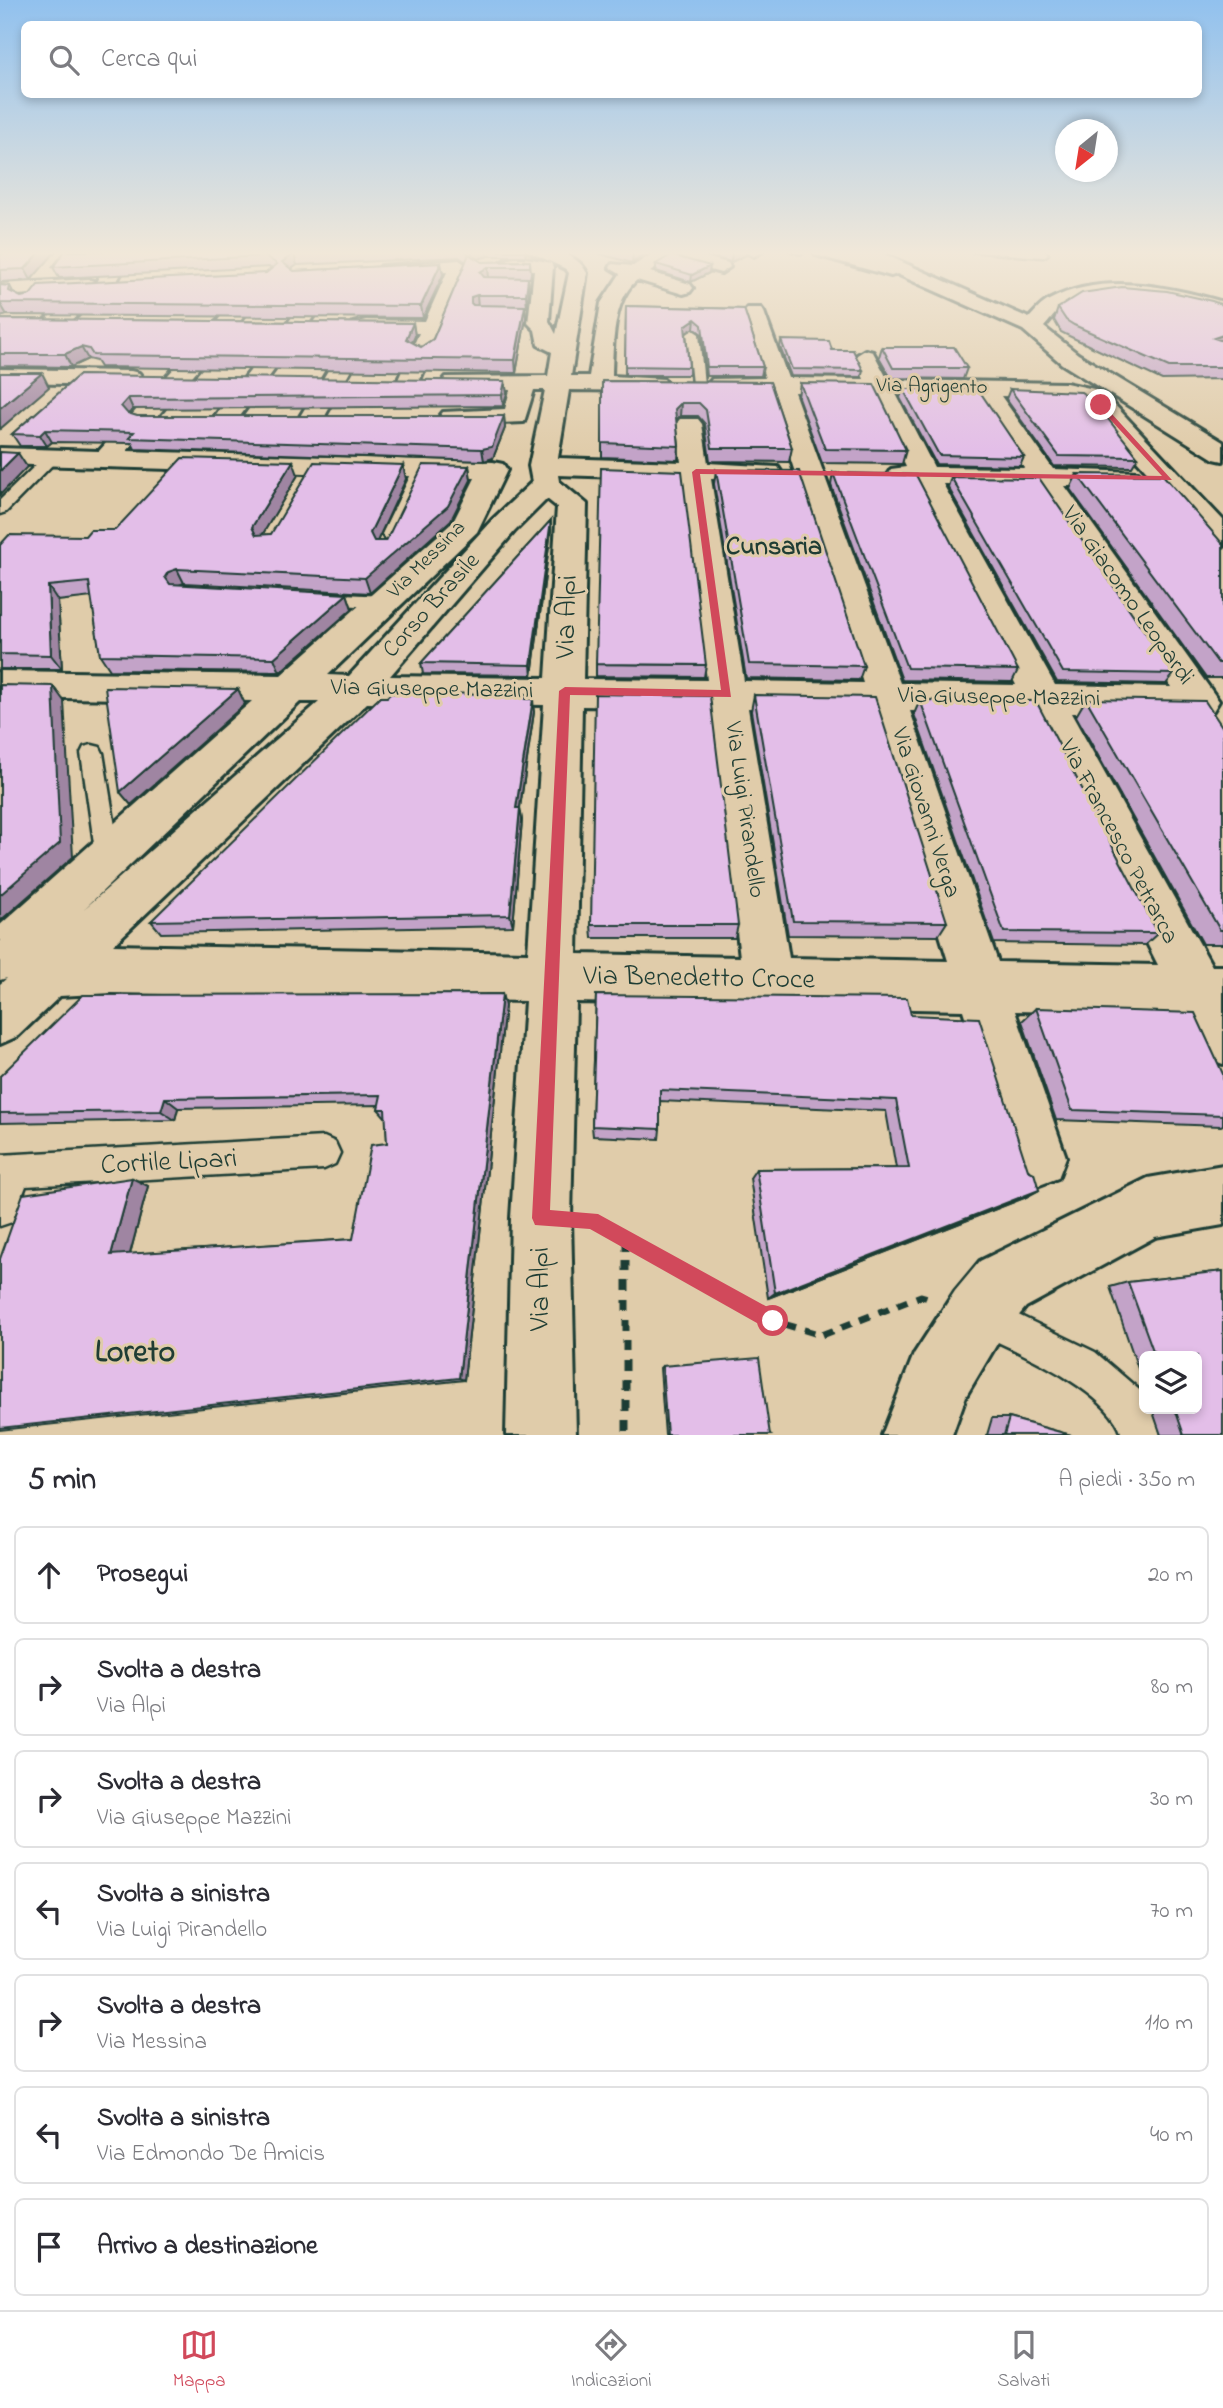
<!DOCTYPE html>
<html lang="it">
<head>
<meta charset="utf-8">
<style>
	body { margin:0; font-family:"Indie Flower",sans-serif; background:#f2f2f3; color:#2b2b33 }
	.controls { position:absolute; right:21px; bottom:21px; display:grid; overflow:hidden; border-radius:10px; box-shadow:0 4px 10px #0003 }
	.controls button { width:63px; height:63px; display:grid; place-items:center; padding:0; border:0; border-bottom:2px solid #e1e1e2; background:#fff; color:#2b2b33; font:35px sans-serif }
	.compass { position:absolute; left:1055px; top:119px; width:63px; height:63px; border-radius:50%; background:#fff; box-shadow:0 4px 10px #0003; rotate:210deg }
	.stop { position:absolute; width:21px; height:21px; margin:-16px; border:5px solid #d1495b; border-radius:50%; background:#fff }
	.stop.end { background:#d1495b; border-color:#fff; box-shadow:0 2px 7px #0008 }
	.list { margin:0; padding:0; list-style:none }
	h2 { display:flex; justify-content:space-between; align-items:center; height:91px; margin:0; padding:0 28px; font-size:30px }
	h2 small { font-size:23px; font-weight:400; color:#7c7c81 }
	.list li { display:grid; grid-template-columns:46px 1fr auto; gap:21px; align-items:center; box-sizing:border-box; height:98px; margin:0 14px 14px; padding:0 14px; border:2px solid #e1e1e2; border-radius:10px }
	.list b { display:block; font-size:26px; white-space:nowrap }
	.list p { margin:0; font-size:23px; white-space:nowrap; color:#7c7c81 }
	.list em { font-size:23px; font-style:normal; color:#7c7c81 }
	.icon { flex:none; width:38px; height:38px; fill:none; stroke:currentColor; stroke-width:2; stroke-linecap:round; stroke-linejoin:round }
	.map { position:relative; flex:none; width:1223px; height:1435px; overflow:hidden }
	.search { position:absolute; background:#fff; box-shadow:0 4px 10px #0003; left:21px; right:21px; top:21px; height:77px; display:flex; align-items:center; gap:18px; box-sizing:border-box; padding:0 24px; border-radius:10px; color:#7c7c81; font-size:26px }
	.sheet { height:875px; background:#fff }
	nav { display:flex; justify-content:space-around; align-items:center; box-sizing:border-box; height:98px; border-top:2px solid #e1e1e2; background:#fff; font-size:19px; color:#7c7c81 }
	nav a { display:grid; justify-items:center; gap:4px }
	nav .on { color:#d1495b }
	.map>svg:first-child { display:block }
</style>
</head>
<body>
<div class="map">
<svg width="1223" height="1435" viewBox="0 0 1223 1435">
	<rect width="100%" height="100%" fill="#e0ccaa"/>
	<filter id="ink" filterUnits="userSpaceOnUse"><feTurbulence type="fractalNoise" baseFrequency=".0143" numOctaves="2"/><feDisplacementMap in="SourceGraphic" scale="14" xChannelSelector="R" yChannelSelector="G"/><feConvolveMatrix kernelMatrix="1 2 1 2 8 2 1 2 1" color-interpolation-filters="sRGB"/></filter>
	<g filter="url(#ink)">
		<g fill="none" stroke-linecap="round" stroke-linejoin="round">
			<g stroke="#1f3d34" stroke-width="5">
				<path id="service" d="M969,251H1045L1048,254L1043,257Z
					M693,330L699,334L704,384L698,388L692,384L687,334Z
					M52,453L59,457L57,460L6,512L0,514V500L47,454Z
					M422,462L429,466L398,534L390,539L384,538L382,534L415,466Z
					M322,593L384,596L393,602L384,608L316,603L313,599Z
					M92,745L100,747L103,753L120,857L117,864L108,868L99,864L96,857L81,753L84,747Z
					M324,1137L335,1142L340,1153L335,1164L324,1169L26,1186L12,1222L0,1226V1155Z
					M983,1298L1095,1352L1144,1394V1409H1152L1160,1435H1122C1109,1389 1012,1349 970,1329L965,1316L970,1303Z"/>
			</g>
			<g stroke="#1f3d34" stroke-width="6">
				<path id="minor" d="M116,251H134L113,288L24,357H8L5,352L8,347L84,291L0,296V284L88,279L96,282Z
					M528,251C551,251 576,251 587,273L571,376H589L601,303L620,274L610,268L612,264L633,266L654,253L652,251H682L728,263L730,267L721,273L670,259L650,272L690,284L693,288L690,292L683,294L637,280C612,300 613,347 612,376L664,379L668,384L664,389L656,391L569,390L558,458L681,462L676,424L680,419H698L702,424L708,463L778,467L782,473L778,479H711L744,681L863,683L769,392L712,389L708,384L712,379L765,378L744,312L747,308H761L764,312L788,378L864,379L854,357L865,350L873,352L888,380L1066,383L1094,389L1110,400L1223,520V547L1212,544L1092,410L1077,400L1066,397L1001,396L1053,469L1138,472L1142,478L1138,484L1128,486H1065L1219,701L1213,711L1200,715L1071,713L1212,966H1223V1064L1204,1057L1183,1015L1015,1011L1066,1157L1058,1178L1037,1186L1016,1178L963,1010L576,1002L571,1218L576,1435H506L511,1218L525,1001L112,993L60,996L18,1036L0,1044V984L7,978L0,980V925L252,701L0,697V671L281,675L453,522L475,478L0,464V448L99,451L258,276H272L275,280L272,284L127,451L493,462L503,464L507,470L477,532L328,675L349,676L492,520L532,482L529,466L545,390H534L524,422L452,425L443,422L439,417L443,412L505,409L510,390L454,389L446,387L442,382L446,377L548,376L552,352L538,345L535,330L528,323L534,270L506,271L497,265C509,253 535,259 551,263L553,267L549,321L556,334L569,273L566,269ZM794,392L871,394L906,467L891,469L887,475L891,481L914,483L1016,685L900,683ZM896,394L976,396L1024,468L934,467ZM558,475L683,479L707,680L583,679L587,504L559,481ZM943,484L1036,485L1171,687L1055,685ZM547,499L557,507L546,678L390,676L514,532ZM300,702H319L84,909ZM367,703L544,705L528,953L113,945ZM582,706L710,708L740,957L577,954ZM748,708L871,710L948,961L789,958ZM910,711L1030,712L1158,965L998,962Z
					M744,251H763L754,256Z
					M813,251H843L862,256L858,251H877L1029,318C1035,312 1041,304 1049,300C1101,272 1169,286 1223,302V314C1178,303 1101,279 1059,311C1053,315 1049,322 1044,327L1078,354L1223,442V461L1214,459L1062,364L1023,330L897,274L891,276L816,255Z
					M459,260L468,266L417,387H401L397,382L419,333H372L321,423H303L299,418L352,331L349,327L353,323L366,320L425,321L447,272L388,276L379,270L381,266Z
					M333,272L342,278L235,423H217L213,418L217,413L326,274Z
					M0,369L131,371L139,373L143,378L139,383L131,385L0,383Z
					M1223,1165V1225L1155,1237L1026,1307L1001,1337L966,1396L952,1435H882L914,1354L955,1291L980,1261L1148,1178Z"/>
			</g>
			<path stroke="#1f3d34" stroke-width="7" stroke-dasharray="11 9" stroke-linecap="butt" d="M591,1220L773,1321L822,1335L921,1296L928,1298
				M626,1240V1435"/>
			<use href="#service" fill="#e0ccaa" fill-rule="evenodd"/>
			<use href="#minor" fill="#e0ccaa" fill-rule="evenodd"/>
		</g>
		<path fill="#c3a3c8" stroke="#1f3d34" stroke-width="2" d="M56,251L31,280L0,282V255Z
			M65,251H525L526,256H488L478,259L482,262L530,261L531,273L530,278H528L529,289L527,307H525L526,318L516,373L100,367L96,361L88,359L71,367L0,366V319L413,323L415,336L412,342L421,347L433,339L466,262L459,257L297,265L291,269L294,271L441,263L443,275L423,318L7,315L0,317V285L10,286L14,294L21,297L266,273L271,269L269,267L59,278L53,267Z
			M590,251H648L632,263Z
			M692,251H746V255L731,262Z
			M787,251H808L800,255Z
			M656,264L709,273L691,282L656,271Z
			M1223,305V379L1162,380L1069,336L1061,332L1054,320L1058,308Z
			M626,306L744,309L763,367L761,376H706L702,334L694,328L686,333L689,367V375H625Z
			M781,340L863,370L861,377L791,376L780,347Z
			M882,347L967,368L963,379L891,378L879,357Z
			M79,375L507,393L503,406L133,409L129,414L137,416H504L505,428L493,458L484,461L135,449L132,443L52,442L47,446H20L12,434Z
			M602,381L770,382L792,448L789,462L710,461L705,424L698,416H680L676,420L679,446L678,460L602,457Z
			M800,383L906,450L902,464L822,463L798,397Z
			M903,389L1024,457L1020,466L936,464L900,398Z
			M1010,389L1138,457L1132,467L1054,466L1006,399Z
			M403,465L406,479L377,541H386L469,466L471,480L451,520L370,593L184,583L181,585L347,594L352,609L280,672L110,670L100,655L92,597L58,601L62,669H0V545L85,536L115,530L298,475L262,535L271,534Z
			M716,470L864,666L859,680L746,678L714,484Z
			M833,473L1018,670L1012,682L902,680L831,485Z
			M1077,474L1223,544V678H1206L1070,489Z
			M951,477L1174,674L1166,684L1057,682L948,487Z
			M551,520V530L532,675L423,674L421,663Z
			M596,664L706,665L704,677L596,676Z
			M527,694V699L534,712L520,808L522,820L513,926L161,933L151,921Z
			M754,695L947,922L938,936L788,935L751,711Z
			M1086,699L1223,728V944H1203L1076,716Z
			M920,700L1158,933L1145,945L994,943L914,714Z
			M591,925H738L735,938H592Z
			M502,994L505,1006L464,1380L0,1430V1259L132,1178L148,1186L130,1254L353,1239L387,1143L386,1118L378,1109L379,1105L178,1108L175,1120L0,1123V1076Z
			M596,995L911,1015L1028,1170L1039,1190L1024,1198L768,1298L750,1178L756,1169L896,1168L886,1111L660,1101V1129L659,1139L593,1136L592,1126Z
			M1036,1008L1223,1074V1125L1221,1126L1056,1120L1022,1021Z
			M1223,1271V1435H1161L1152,1409H1197V1356H1144V1386L1110,1287L1128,1282Z
			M662,1366L770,1435H665L660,1368Z
			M992,1418H1009L1071,1435H987Z"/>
		<path fill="#9f85a2" stroke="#1f3d34" stroke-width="2" d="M41,251H56L31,280L25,269Z
			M474,251H487L488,256L478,259L470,255Z
			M634,251H648L632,263L633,252Z
			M732,251H746V255L731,262Z
			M294,254L297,265L286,273L282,262Z
			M441,263L443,275L423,318L421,306Z
			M710,266L709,273L691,282L692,275Z
			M488,267L489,278L481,283L480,272Z
			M528,278L529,289L527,307L526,295Z
			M477,295L478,307L473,309L471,303V297Z
			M0,303L7,315L0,317Z
			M525,306L526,318L516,373L515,360Z
			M695,319L694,328L684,334L685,326Z
			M413,323L415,336L408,352L406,339Z
			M1223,335V344L1214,338Z
			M81,347L88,359L71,367L65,354Z
			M42,373L49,387L0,429V408Z
			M505,381L507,393L503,406L502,395Z
			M128,398L133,409L126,417L121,406Z
			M681,403L680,416L674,422L675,409Z
			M504,416L505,428L493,458L484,461L482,449Z
			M45,430L52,442L47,446L40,435Z
			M18,453L27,467L0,495V471Z
			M293,461L298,475L258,542L252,527Z
			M403,465L406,479L374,548L370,533Z
			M469,466L471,480L451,520L370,593L365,578Z
			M551,520V530L532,675L531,665Z
			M177,569L184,583L176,586L172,592L165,577L168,572Z
			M48,586L58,601L62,669L51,655Z
			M347,594L352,609L280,672L274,658Z
			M53,686L64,701L73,857L0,921V895Z
			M238,689L245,704L131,805L120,792Z
			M533,699L534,712L518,820L516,808Z
			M520,808L522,820L513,926L510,915Z
			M502,994L505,1006L464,1380L459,1378Z
			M165,1098L178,1108L175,1120L161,1111Z
			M132,1178L148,1186L128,1261L111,1255Z
			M1039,1190L1024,1198L768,1298L775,1293Z"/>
		<path fill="#e3bee8" stroke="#1f3d34" stroke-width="2" d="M4,251H41L25,269L0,270V255L2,254Z
			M65,251H355L294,254L282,262L294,271L441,263L421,306L0,303V285L10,286L9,291L21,297L30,295L38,285L266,273L277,264L265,256L53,267Z
			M465,251H474L470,255L482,262L530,261V267H488L480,272L484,277L528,278L526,295H477L471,297V303L473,305L525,306L515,360L93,355L89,349L81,347L65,354H0V319L413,323L406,339L421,347L433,339L469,254Z
			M671,255L710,266L692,275L656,264Z
			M1122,287L1167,291L1212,301L1223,305V335L1214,338L1223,341V367H1169L1074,325L1066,320L1058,308L1082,293Z
			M626,306L744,309L763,367H707L702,325L695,319L685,326L689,367L625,366Z
			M781,340L829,341L832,350H853L863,370L792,369Z
			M882,347H954L967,368H893Z
			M0,373H42L0,408Z
			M79,375L505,381L502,395L128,398L121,406L127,413L137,416H504L492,447L482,449L129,438L134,432L45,430L40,435L12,434Z
			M602,381L770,382L792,448H712L706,410L699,403H681L675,409L679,446L602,443Z
			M800,383L874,384L906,450L825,449Z
			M903,389H978L1024,457L939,455Z
			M1010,389L1081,392L1093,400L1138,457L1059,456Z
			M0,452L18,453L0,471Z
			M182,458L293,461L252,527L256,535L271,534L314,462L403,465L370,533L374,541H386L423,465L469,466L448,506L365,578L177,569L168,572L165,577L170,584L347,594L274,658L100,655L89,582L48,586L51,655L0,654V545L9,535L85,536L90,530H115Z
			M601,468L682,471L706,665L596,664Z
			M716,470L799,471L864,666L749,664Z
			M833,473L916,475L1018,670L907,668Z
			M1077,474L1163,475L1223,544V663H1218Z
			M951,477L1039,478L1174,674L1063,672Z
			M551,520L531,665L421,663Z
			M0,685L53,686L60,843L0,895Z
			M105,687L238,689L120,792Z
			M391,693L527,694L526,699H533L516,808H520L510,915L151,921L380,697H387Z
			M595,694L710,696L738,925H591Z
			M754,695L875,697L947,922L793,921Z
			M1086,699L1205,701L1223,728V930H1220Z
			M920,700L1036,701L1158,933L1004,932Z
			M502,994L459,1378L0,1428V1259L23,1194L132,1178L111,1255L353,1239L371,1145L387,1143L385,1109H378L381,1095L165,1098L161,1111L0,1113V1076L83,995Z
			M596,995L907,998L911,1015L979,1018L1028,1170L1034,1173L1039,1190L775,1293L756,1169L909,1168L896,1100L660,1090V1129L592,1126Z
			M1036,1008L1195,1013L1223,1074V1115L1072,1110Z
			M1223,1271V1435H1184L1175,1409H1197V1356H1155L1128,1282Z
			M759,1358L770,1435H667L662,1366Z
			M1009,1418L1071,1435H1004Z"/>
	</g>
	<linearGradient id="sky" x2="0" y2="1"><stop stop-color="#91c1ee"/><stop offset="0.56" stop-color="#f1e8d9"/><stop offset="1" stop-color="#f1e8d9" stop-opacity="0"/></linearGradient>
	<rect width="1223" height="452" fill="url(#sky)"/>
	<path fill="#d1495b" d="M1101,402L1172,480L700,474L731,697L570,695L550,1210L598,1214L780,1314L782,1321L780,1328L773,1331L766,1328L590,1229L535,1225L532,1218L559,691L565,687L721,690L692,472L696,469L1162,476L1098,406Z"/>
	<g text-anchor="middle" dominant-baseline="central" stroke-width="6" stroke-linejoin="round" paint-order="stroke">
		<g font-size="21" fill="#1f3d34" stroke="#e0ccaa">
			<text transform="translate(932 387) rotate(1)">Via Agrigento</text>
			<text transform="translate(427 560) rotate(-45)">Via Messina</text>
		</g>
		<g font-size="24" fill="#1f3d34" stroke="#e0ccaa">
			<text transform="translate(1127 596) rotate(55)">Via Giacomo Leopardi</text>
			<text transform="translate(432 606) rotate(-48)">Corso Brasile</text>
			<text transform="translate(432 690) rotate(1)">Via Giuseppe Mazzini</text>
			<text transform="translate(999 698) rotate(1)">Via Giuseppe Mazzini</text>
			<text transform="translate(744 810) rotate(82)">Via Luigi Pirandello</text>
			<text transform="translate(925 813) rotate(72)">Via Giovanni Verga</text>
			<text transform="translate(1118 842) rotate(62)">Via Francesco Petrarca</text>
		</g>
		<g font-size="26" font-weight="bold" fill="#1f3d34" stroke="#e0ccaa">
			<text x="774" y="548">Cunsaria</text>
		</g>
		<g font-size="28" fill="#1f3d34" stroke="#e0ccaa">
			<text transform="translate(568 617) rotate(-88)">Via Alpi</text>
			<text transform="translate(699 979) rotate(1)">Via Benedetto Croce</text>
			<text transform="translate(169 1163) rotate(-3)">Cortile Lipari</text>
			<text transform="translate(541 1289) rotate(-90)">Via Alpi</text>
		</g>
		<g font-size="32" font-weight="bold" fill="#1f3d34" stroke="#e0ccaa">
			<text x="135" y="1353">Loreto</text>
		</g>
	</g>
</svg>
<div class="controls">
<button><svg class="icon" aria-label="layers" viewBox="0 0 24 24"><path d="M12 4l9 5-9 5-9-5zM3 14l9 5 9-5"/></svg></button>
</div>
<svg class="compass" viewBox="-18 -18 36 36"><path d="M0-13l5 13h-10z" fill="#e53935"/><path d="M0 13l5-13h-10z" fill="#7c7c81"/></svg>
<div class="stop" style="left:773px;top:1321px"></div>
<div class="stop end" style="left:1101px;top:405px"></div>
<div class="search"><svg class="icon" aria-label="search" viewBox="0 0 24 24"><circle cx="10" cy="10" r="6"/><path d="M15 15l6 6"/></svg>Cerca qui</div>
</div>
<section class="sheet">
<h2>5 min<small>A piedi · 350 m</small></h2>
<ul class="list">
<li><svg class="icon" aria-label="ahead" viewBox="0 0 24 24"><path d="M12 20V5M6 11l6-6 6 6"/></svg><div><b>Prosegui</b></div><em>20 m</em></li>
<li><svg class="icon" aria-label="right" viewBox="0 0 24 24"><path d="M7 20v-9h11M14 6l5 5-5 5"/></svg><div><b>Svolta a destra</b><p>Via Alpi</p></div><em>80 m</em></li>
<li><svg class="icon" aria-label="right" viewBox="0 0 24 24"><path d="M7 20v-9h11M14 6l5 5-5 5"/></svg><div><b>Svolta a destra</b><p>Via Giuseppe Mazzini</p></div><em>30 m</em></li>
<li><svg class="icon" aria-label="left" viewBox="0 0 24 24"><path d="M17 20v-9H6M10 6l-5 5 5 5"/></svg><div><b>Svolta a sinistra</b><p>Via Luigi Pirandello</p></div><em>70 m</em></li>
<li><svg class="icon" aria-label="right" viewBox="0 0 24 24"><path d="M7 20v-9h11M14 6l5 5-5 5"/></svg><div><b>Svolta a destra</b><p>Via Messina</p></div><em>110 m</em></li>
<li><svg class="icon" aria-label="left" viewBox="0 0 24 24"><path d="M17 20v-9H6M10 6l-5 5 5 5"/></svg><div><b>Svolta a sinistra</b><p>Via Edmondo De Amicis</p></div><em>40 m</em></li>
<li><svg class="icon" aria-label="arrive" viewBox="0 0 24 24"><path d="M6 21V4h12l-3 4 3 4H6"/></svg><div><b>Arrivo a destinazione</b></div></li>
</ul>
</section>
<nav>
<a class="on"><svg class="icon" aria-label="map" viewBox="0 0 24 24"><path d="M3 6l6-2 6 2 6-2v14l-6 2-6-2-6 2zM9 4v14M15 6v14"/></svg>Mappa</a>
<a><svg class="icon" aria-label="directions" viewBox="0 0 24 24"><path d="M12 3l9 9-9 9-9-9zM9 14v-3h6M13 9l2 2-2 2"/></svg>Indicazioni</a>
<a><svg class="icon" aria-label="saved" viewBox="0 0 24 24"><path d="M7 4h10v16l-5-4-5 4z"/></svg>Salvati</a>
</nav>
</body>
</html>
